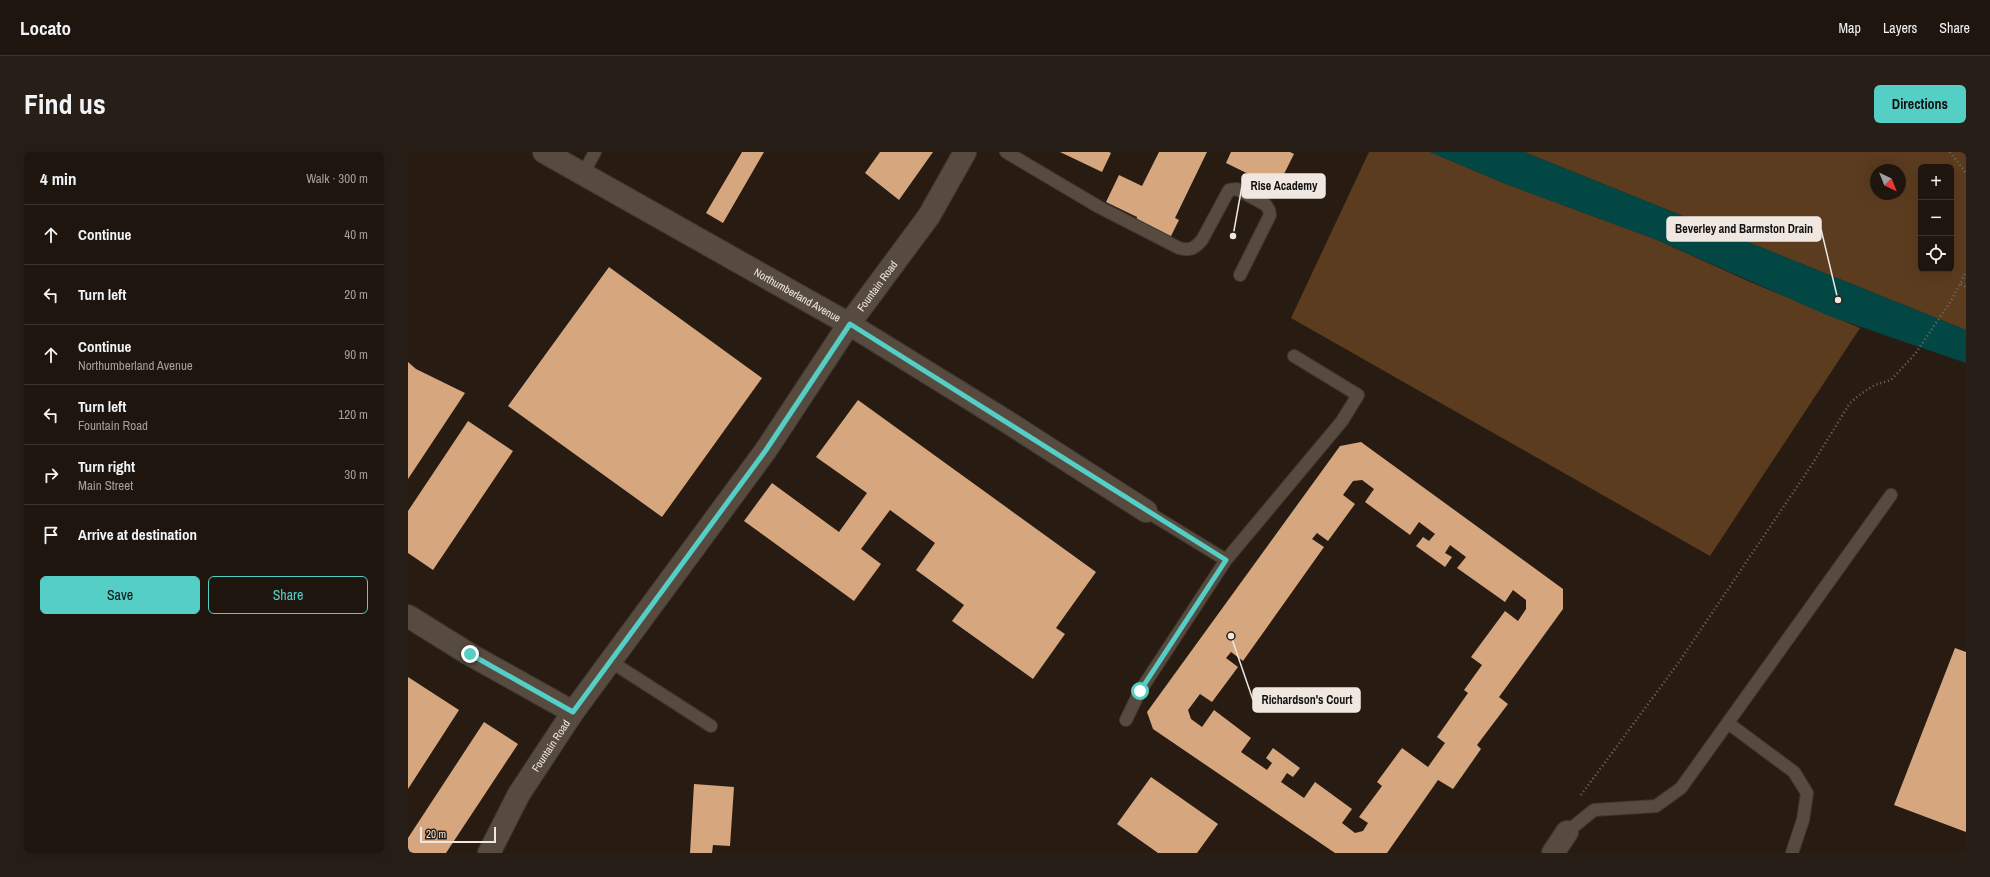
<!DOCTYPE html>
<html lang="en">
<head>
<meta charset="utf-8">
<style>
	body { margin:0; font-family:"Archivo Narrow",sans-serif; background:#261e17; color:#f1f3f6 }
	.controls { position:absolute; right:12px; top:12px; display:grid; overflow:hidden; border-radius:6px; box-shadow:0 4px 16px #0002 }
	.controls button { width:36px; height:36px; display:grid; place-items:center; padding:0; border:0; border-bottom:1px solid #3c342e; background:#1e150e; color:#f1f3f6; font:20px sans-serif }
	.compass { position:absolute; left:1462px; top:12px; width:36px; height:36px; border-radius:50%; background:#1e150e; box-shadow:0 4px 16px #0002; rotate:137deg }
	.scale { position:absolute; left:12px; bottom:10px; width:76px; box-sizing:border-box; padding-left:4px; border:2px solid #efe7e0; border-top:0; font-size:11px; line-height:14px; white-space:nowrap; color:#efe7e0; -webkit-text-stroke:3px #281c12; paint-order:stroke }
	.stop { position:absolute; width:12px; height:12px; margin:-9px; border:3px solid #55cec5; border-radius:50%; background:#fff }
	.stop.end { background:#55cec5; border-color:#fff; box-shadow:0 1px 4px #0008 }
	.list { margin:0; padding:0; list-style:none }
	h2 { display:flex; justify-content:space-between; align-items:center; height:52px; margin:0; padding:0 16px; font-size:17px }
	h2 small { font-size:13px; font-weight:400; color:#a19f9e }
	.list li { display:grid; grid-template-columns:26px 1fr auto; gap:12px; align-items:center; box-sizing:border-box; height:60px; padding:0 16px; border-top:1px solid #3c342e }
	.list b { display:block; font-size:15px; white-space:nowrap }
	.list p { margin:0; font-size:13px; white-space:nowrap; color:#a19f9e }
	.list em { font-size:13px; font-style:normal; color:#a19f9e }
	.actions { display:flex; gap:8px; padding:12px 16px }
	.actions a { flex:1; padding:9px 0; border:1px solid #55cec5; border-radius:6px; text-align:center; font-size:14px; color:#55cec5 }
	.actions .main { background:#55cec5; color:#111 }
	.icon { flex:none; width:22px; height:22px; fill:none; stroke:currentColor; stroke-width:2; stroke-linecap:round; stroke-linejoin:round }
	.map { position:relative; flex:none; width:1558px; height:701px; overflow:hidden; border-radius:6px }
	header { display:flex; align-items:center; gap:24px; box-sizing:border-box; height:56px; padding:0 20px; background:#1e150e; border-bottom:1px solid #3c342e }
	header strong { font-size:19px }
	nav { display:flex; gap:22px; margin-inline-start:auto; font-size:14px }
	.intro { display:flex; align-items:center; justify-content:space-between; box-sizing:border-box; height:96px; padding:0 24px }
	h1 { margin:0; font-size:28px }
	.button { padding:10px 18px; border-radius:6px; background:#55cec5; color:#111; font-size:14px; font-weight:700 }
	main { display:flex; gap:24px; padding:0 24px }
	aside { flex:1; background:#1e150e; border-radius:6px; box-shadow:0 4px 16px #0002 }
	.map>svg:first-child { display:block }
</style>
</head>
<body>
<header>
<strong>Locato</strong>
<nav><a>Map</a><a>Layers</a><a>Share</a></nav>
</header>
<div class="intro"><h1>Find us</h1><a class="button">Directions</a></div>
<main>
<aside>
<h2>4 min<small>Walk · 300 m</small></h2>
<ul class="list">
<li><svg class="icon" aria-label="ahead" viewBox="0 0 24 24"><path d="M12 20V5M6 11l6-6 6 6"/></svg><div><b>Continue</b></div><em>40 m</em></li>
<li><svg class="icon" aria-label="left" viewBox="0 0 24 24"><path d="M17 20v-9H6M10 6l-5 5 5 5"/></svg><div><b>Turn left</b></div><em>20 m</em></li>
<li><svg class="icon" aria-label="ahead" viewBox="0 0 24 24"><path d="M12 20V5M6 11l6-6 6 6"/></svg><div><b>Continue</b><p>Northumberland Avenue</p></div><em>90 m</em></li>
<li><svg class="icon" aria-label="left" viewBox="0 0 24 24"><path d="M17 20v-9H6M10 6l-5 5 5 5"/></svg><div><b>Turn left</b><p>Fountain Road</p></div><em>120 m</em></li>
<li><svg class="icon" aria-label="right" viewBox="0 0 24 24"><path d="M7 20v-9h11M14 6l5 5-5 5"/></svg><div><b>Turn right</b><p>Main Street</p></div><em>30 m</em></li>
<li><svg class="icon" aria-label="arrive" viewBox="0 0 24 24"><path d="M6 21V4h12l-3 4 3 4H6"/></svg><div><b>Arrive at destination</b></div></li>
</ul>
<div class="actions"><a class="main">Save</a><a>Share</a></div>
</aside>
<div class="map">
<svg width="1558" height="701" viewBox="0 0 1558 701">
	<rect width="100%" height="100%" fill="#281c12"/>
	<path fill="#5c3c1f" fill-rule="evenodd" d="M961,0H1022L1098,32L1247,87L1340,129L1452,176L1302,404L883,166Z
		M1116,0H1558V178ZM1513,15H1543V117H1513ZM1468,18H1492V42H1468Z"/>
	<path fill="#024744" d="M1022,0H1116L1558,178V211L1421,164L1247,87L1098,32Z"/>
	<path fill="#d6a67f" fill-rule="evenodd" d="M334,0H356L315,71L298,61Z
		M472,0H525L491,48L457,21Z
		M652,0H701L703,1L694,20Z
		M751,0H799L767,66L771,68L762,86L728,69L729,65L698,50L711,23L734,34Z
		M823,0H882L886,2L869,36L818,11Z
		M201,115L354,226L254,365L100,254Z
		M0,210L8,217L57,241L0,327Z
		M450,248L688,420L648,476L657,482L625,527L544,469L556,453L508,418L527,391L482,358L453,397L473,412L446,449L336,369L364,331L431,380L459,341L408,305Z
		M60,269L105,299L25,418L0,401V359Z
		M953,290L1155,437V457L1091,545L1100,552L1069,593L1073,597L1045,637L1030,628L979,701H927L745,577L739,560L932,294ZM954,328L966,337L957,350L1002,383L1011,370L1027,382L1021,389L1015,385L1008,394L1037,415L1044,405L1037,401L1042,393L1058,405L1049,416L1097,450L1105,438L1118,448V457L1110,469L1097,459L1063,505L1074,513L1056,538L1060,541L1029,585L1037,591L1020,615L994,596L969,630L974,634L951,665L960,671L955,679L947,681L934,671L944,657L907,630L896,646L873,630L879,621L885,625L892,616L865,596L858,606L864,611L859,618L833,600L843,586L806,558L794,575L783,567L780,558L792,542L804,550L830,515L818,506L823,500L835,509L916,395L904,387L909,381L920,389L947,352L935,343L945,329Z
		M1547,496L1558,500V680L1486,653Z
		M0,525L51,558L0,637Z
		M76,570L110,592L38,701H0V686Z
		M743,625L810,672L789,701H750L709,672Z
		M286,632L326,635L322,694L305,693L304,701H282Z"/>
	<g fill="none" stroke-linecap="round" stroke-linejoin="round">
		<g stroke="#413832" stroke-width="14">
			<path id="service" d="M598,0L691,55L771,96C782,99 786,97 794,88L821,38L829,37L858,53L861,58L862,63L832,123
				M175,22L187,0
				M738,359L818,408
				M202,509L303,574
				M718,568L732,539L818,408L934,269L950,243L886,204
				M1320,571L1386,620L1399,641L1395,668L1384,701
				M1159,680L1186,658L1248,654L1273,636L1483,343"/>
		</g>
		<g stroke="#413832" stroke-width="24">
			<g id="minor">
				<path id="s1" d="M136,0L441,172L598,269L738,359"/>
				<path d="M0,464L61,502L165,560"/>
				<path id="s2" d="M81,701L111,642L165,560L358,298L441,172L521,64L557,0"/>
				<path d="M1145,701L1159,680"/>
			</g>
		</g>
		<path stroke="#756b62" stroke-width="2.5" stroke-dasharray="1 3" stroke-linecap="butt" d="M1542,0L1558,21
			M1553,132L1558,135
			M1173,643L1271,510L1405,311L1442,251L1454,241L1467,233L1483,228L1507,202L1543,149L1558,120"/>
		<use href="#service" stroke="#574a3f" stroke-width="12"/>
		<use href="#minor" stroke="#574a3f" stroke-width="22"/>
	</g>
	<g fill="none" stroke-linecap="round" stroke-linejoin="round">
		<path stroke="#55cec5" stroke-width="5" d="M62,502L165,560L358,298L442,172L818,408L732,539"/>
	</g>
	<g text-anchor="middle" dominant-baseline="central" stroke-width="4" stroke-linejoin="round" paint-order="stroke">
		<g font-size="11" fill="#efe7e0" stroke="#281c12">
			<text stroke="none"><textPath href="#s2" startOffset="688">Fountain Road</textPath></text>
			<text stroke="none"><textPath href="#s1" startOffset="291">Northumberland Avenue</textPath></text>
			<text stroke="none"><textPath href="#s2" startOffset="124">Fountain Road</textPath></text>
		</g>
	</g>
	<path fill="none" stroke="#efe7e0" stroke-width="1.5" d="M825 84L834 34M1430 148L1413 77M823 484L845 548"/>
	<g fill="#efe7e0" stroke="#281c12" stroke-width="1.5">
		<circle cx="825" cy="84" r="4"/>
		<circle cx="1430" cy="148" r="4"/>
		<circle cx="823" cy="484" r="4"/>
	</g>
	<g fill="#efe7e0" stroke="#efe7e0" stroke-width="1.5">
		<rect x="834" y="22" width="83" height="24" rx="4"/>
		<rect x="1259" y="65" width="154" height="24" rx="4"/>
		<rect x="845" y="536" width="107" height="24" rx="4"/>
	</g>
	<g font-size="12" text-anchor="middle" font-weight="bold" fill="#111">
		<text x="876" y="38">Rise Academy</text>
		<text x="1336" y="81">Beverley and Barmston Drain</text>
		<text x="899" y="552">Richardson's Court</text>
	</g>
</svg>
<div class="controls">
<button>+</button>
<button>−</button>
<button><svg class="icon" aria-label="locate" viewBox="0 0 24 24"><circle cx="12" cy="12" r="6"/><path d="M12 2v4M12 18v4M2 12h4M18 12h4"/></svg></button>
</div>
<svg class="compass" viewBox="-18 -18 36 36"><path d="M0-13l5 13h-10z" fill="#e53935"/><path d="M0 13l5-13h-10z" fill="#a19f9e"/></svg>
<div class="scale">20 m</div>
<div class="stop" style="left:732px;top:539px"></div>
<div class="stop end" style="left:62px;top:502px"></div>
</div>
</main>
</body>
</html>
